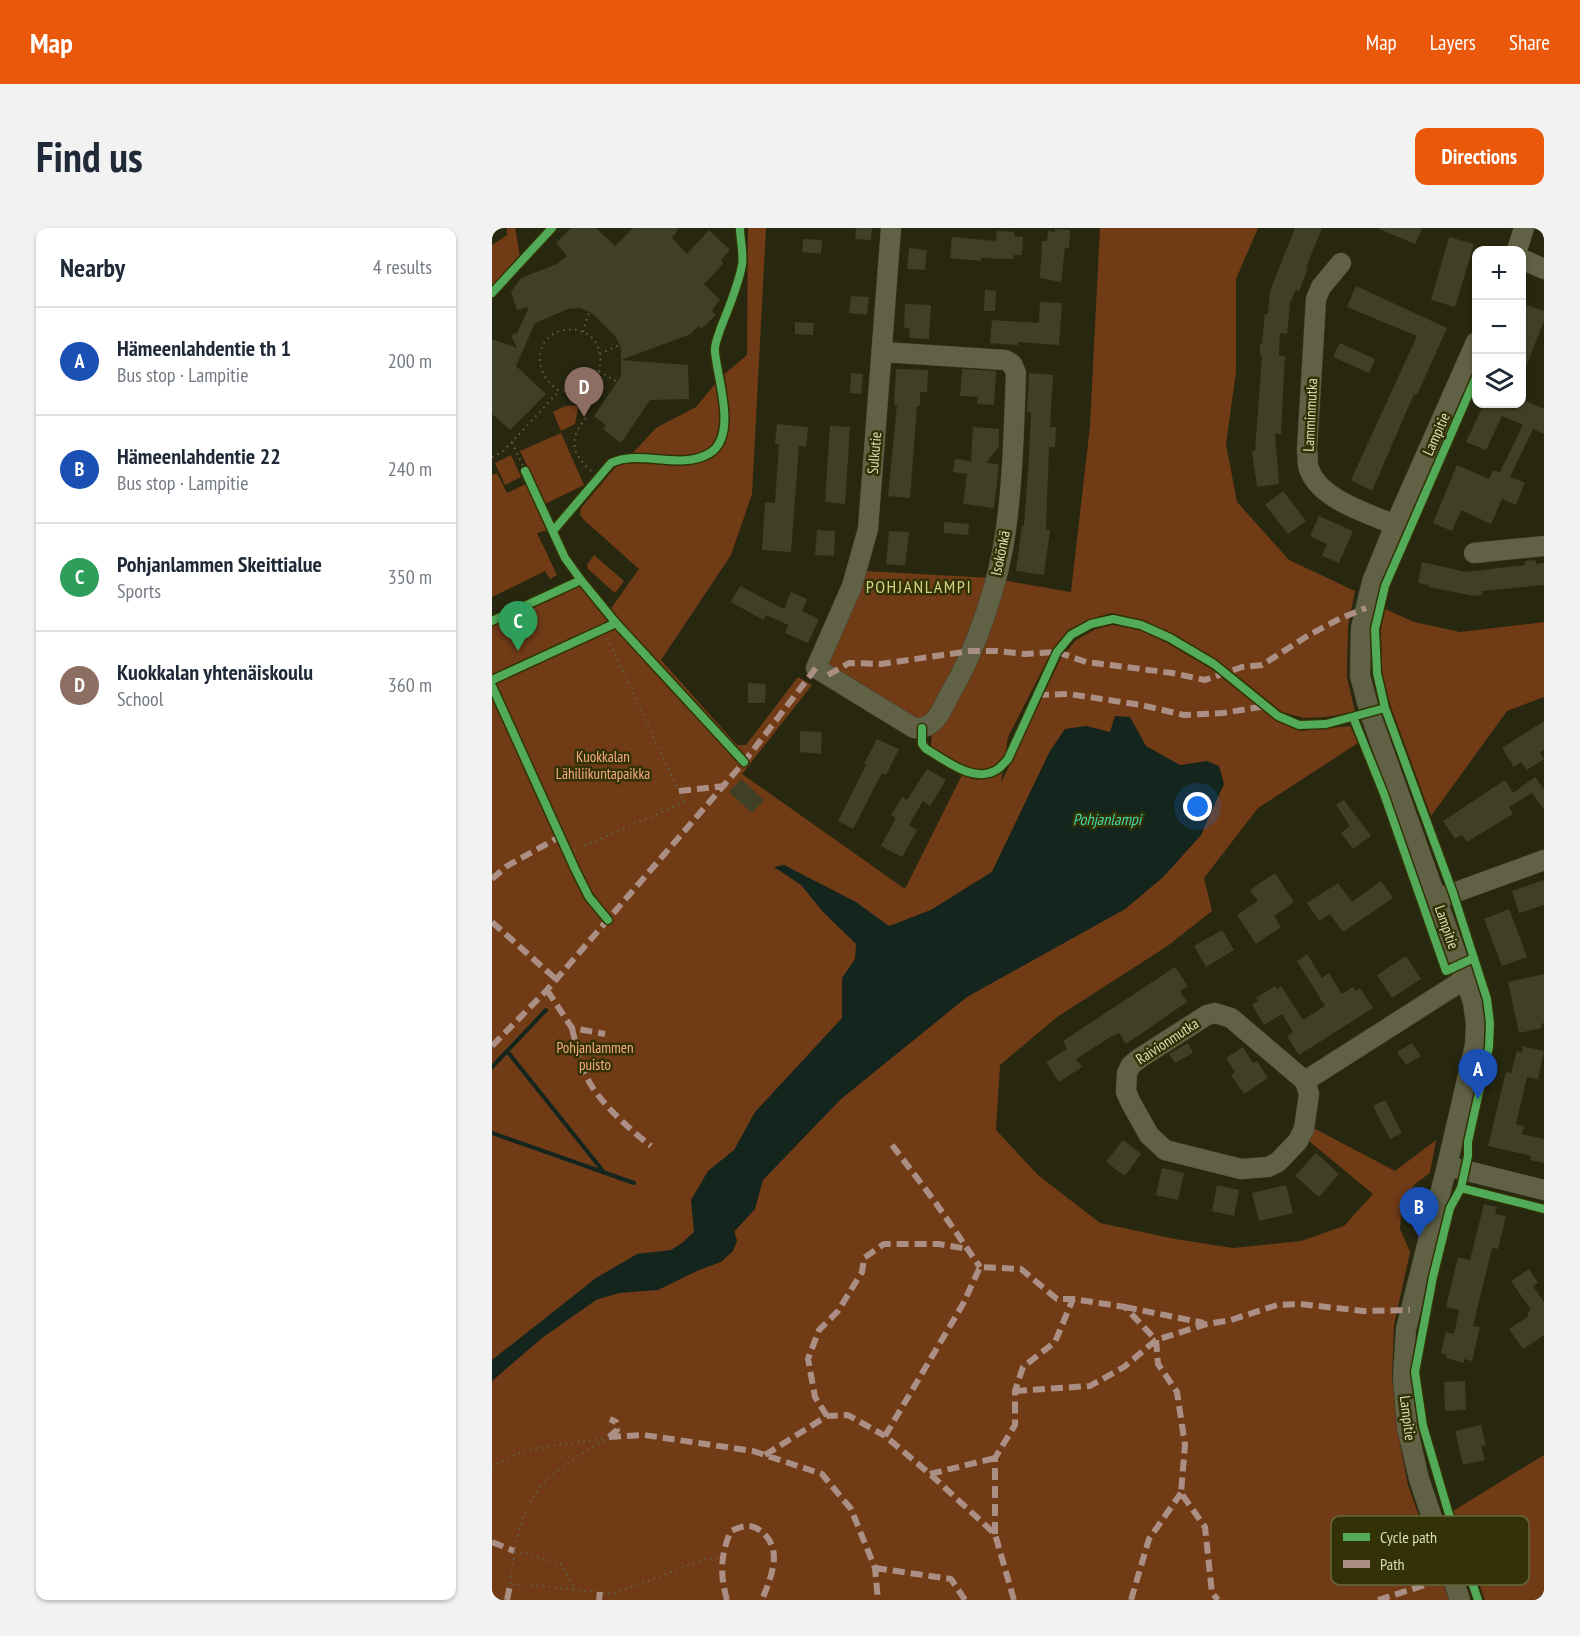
<!DOCTYPE html>
<html lang="en">
<head>
<meta charset="utf-8">
<style>
	body { margin:0; font-family:"PT Sans Narrow",sans-serif; background:#f2f2f3; color:#1f2937 }
	.controls { position:absolute; right:18px; top:18px; display:grid; overflow:hidden; border-radius:12px; box-shadow:0 2px 4px #0004 }
	.controls button { width:54px; height:54px; display:grid; place-items:center; padding:0; border:0; border-bottom:2px solid #e0e1e3; background:#fff; color:#1f2937; font:30px sans-serif }
	.you { position:absolute; left:706px; top:579px; width:21px; height:21px; margin:-15px; border:4px solid #fff; border-radius:50%; background:#1a73e8; box-shadow:0 0 0 9px #1a73e833 }
	.badge { display:grid; place-items:center; width:39px; height:39px; border-radius:50%; background:#ea580c; color:#fff; font-size:20px; font-weight:700 }
	.pin { position:absolute; translate:-50% -50px; filter:drop-shadow(0 2px 3px #0008) }
	.pin::after { content:''; position:absolute; top:32px; width:21px; height:18px; background:inherit; clip-path:polygon(0 0,100% 0,50% 100%) }
	.list { margin:0; padding:0; list-style:none }
	h2 { display:flex; justify-content:space-between; align-items:center; height:78px; margin:0; padding:0 24px; font-size:26px }
	h2 small { font-size:20px; font-weight:400; color:#747a83 }
	.list li { display:grid; grid-template-columns:39px 1fr auto; gap:18px; align-items:center; box-sizing:border-box; height:108px; padding:0 24px; border-top:2px solid #e0e1e3 }
	.list b { display:block; font-size:22px; white-space:nowrap }
	.list p { margin:0; font-size:20px; white-space:nowrap; color:#747a83 }
	.list em { font-size:20px; font-style:normal; color:#747a83 }
	.icon { flex:none; width:33px; height:33px; fill:none; stroke:currentColor; stroke-width:2; stroke-linecap:round; stroke-linejoin:round }
	.map { position:relative; flex:none; width:1052px; height:1372px; overflow:hidden; border-radius:12px }
	header { display:flex; align-items:center; gap:36px; box-sizing:border-box; height:84px; padding:0 30px; background:#ea580c; color:#fff }
	header strong { font-size:28px }
	nav { display:flex; gap:33px; margin-inline-start:auto; font-size:21px }
	.intro { display:flex; align-items:center; justify-content:space-between; box-sizing:border-box; height:144px; padding:0 36px }
	h1 { margin:0; font-size:42px }
	.button { padding:15px 27px; border-radius:12px; background:#ea580c; color:#fff; font-size:21px; font-weight:700 }
	main { display:flex; gap:36px; padding:0 36px }
	aside { flex:1; background:#fff; border-radius:12px; box-shadow:0 2px 4px #0004 }
	.map>svg:first-child { display:block }
</style>
</head>
<body>
<header>
<strong>Map</strong>
<nav><a>Map</a><a>Layers</a><a>Share</a></nav>
</header>
<div class="intro"><h1>Find us</h1><a class="button">Directions</a></div>
<main>
<aside>
<h2>Nearby<small>4 results</small></h2>
<ul class="list">
<li><span class="badge" style="background:#1a4fb4">A</span><div><b>Hämeenlahdentie th 1</b><p>Bus stop · Lampitie</p></div><em>200 m</em></li>
<li><span class="badge" style="background:#1a4fb4">B</span><div><b>Hämeenlahdentie 22</b><p>Bus stop · Lampitie</p></div><em>240 m</em></li>
<li><span class="badge" style="background:#2e9e5b">C</span><div><b>Pohjanlammen Skeittialue</b><p>Sports</p></div><em>350 m</em></li>
<li><span class="badge" style="background:#8d6e63">D</span><div><b>Kuokkalan yhtenäiskoulu</b><p>School</p></div><em>360 m</em></li>
</ul>
</aside>
<div class="map">
<svg width="1052" height="1372" viewBox="0 0 1052 1372">
	<rect width="100%" height="100%" fill="#282810"/>
	<path fill="#713b16" fill-rule="evenodd" d="M15,0H23L28,28L0,58V17L15,7Z
		M256,0H274L260,266L239,327L169,432L245,517H254L306,449L320,457L250,546L413,661L474,539L439,519L440,503L335,439L372,343L499,350L579,364L598,198L608,0H766L744,51V144L734,216L745,274L797,332L863,363L856,399L855,449L863,484L834,489L812,490L790,484L725,432L650,392L619,385L596,392L576,402L560,423L516,509L509,555L569,430L584,412L604,401L621,397L648,402L677,416L719,441L785,493L808,503L858,498L866,515L766,580L712,650L720,683L674,719L565,789L508,837L504,902L546,947L608,995L683,1011L741,1020L809,1013L852,998L881,966L811,908L814,896L903,943L944,912L938,945L923,956L910,972L908,1001L918,1024L902,1097L900,1149L905,1201L916,1257L957,1372H0V393L89,352L117,383L147,341L92,292L88,287L89,280L122,241L135,229C146,231 156,231 167,232C181,233 195,236 209,231C242,220 234,176 229,149L255,127ZM558,523L709,607L671,649L633,681L477,767L407,695L439,682L500,644ZM263,981L242,1004L245,1013L203,1004Z
		M227,151C229,169 233,189 229,207C221,237 188,230 166,229C156,229 148,229 138,228L164,200L204,179Z
		M87,177L83,196L69,203L61,184L73,178Z
		M69,205L92,257L53,276L28,223Z
		M19,227L29,249L13,257L3,235Z
		M5,245L15,265L34,256L57,302L45,305L65,347L58,351L53,343L0,369V247Z
		M102,327L132,353L123,365L96,341L95,337Z
		M893,381L922,394L968,404L1052,394V469L1015,483L939,588L899,479L890,445L889,402Z
		M1052,1227V1372H993L961,1283Z"/>
	<path fill="#13251d" d="M623,488L638,489L654,518L688,537L715,533L727,538L732,556L709,607L671,649L633,681L475,769L349,871L271,952L263,981L242,1003L245,1013L241,1023L229,1034L207,1042L166,1062L127,1065L104,1072L50,1110L0,1153V1132L104,1050L145,1026L179,1022L190,1015L202,1004L199,972L216,943L242,922L263,884L350,790V750L363,731L364,716L331,684L309,657L282,639L292,637L364,674L397,698L439,682L500,644L558,523L573,501L594,498L618,504Z"/>
	<g fill="none" stroke-linecap="round" stroke-linejoin="round">
		<path stroke="#13251d" stroke-width="4" d="M15,823L111,943
			M0,839L54,782
			M0,905L142,955"/>
	</g>
	<path fill="#404026" d="M79,0H104L123,18L141,0H187L180,10L195,26L217,2L238,22L229,32L231,36L212,56L228,72L220,82L224,87L209,101L206,98L199,106L129,132V120L123,108L100,85L88,80L76,81L43,95L24,138L54,166L18,202L0,186V111L25,120L19,107L25,105L37,79L25,82L19,64L29,50L65,36L75,28L64,15Z
		M364,0H380L379,12L363,11Z
		M803,0H830L814,39L816,40L807,63L804,61L798,75L795,106L788,105L787,128H793L789,206H783L787,256L765,259L760,223H763L770,128H768V116H770L773,86H776L778,63Z
		M885,0H930L923,16Z
		M563,1L578,2L577,20H573L569,54L548,50L550,13H555L556,3L563,4Z
		M505,3L522,4V8L531,9L530,27H522L521,31L489,30V33L458,30L460,9L504,13Z
		M957,9L982,16L963,79L939,72Z
		M311,11L330,12L329,26L310,24Z
		M417,20L435,22L433,42L415,41Z
		M864,58L955,100L925,167L922,166L880,263L859,252L925,108L855,79Z
		M493,62L504,63L503,83H492Z
		M359,68L377,69L375,87L357,85Z
		M548,74L570,75L567,117L526,114V117L498,115L500,92L547,95Z
		M413,76L439,77L437,111L417,110L418,100H412Z
		M1034,77L1052,83V93L1030,148L1029,89Z
		M303,94L322,95L321,107L303,106Z
		M848,115L883,131L877,145L841,129Z
		M129,132L196,137L197,171L158,172L129,215L111,201L114,197L102,188L129,148Z
		M404,141L436,142L435,164H428V178H425L418,270L396,268L405,177H402Z
		M470,141L504,143L502,177L485,176L486,169L468,168Z
		M359,145L371,146L369,166L358,165Z
		M537,145L561,147L558,199H564L563,219H557L554,301L558,302L552,347L524,343L530,298H532L537,229L539,185L535,184Z
		M1029,171L1052,181V206L1041,201L1018,249L1033,255L1024,277L1010,271L999,296L969,282L960,303L941,295L965,237L997,251L1001,242L1008,244L1031,197L1010,188L994,222L974,214L992,176H1008L1022,182L1024,176H1029Z
		M285,196L316,199L314,219L307,218L299,324L270,322L273,274L283,275L287,216H283Z
		M338,198L358,199L353,276L333,274Z
		M481,199L507,201V218L494,235L507,236L502,280L471,276L475,246L461,244L463,231L479,233Z
		M791,263L814,293L796,306L773,277Z
		M827,288L861,303L847,335L830,328L835,316L818,308Z
		M452,294L477,296L476,307L452,305Z
		M325,302L343,303L342,328L323,327Z
		M397,303L417,304L413,338L394,336Z
		M1044,332V336L1052,335V357L990,363V367L982,368L937,359V357L926,355L930,334L974,344L1033,337V333Z
		M248,358L292,381L299,364L315,371L310,383L327,391L316,415L293,405L296,397L274,387L271,392L239,374Z
		M256,455L274,456L273,475H256Z
		M1052,493V522L1048,524L1052,531L1035,542L1029,534L1022,539L1010,520Z
		M308,503L330,504L329,526L308,524Z
		M385,511L407,521L394,547L390,545L361,601L346,593L374,537L372,536Z
		M435,541L454,552L438,578L431,573L417,597L425,602L410,629L389,618L404,590L399,587L410,569L415,572Z
		M1043,549L1052,561V582L1040,565L1017,579L1021,586L975,614L970,607L963,611L951,593L1013,552L1021,565Z
		M249,551L272,572L260,585L237,564Z
		M852,572L879,608L861,621L849,605L858,598L844,577Z
		M783,645L802,674L782,688L789,699L764,716L745,687L766,673L758,662Z
		M1052,652V677L1027,685L1020,663Z
		M889,653L901,670L851,704L838,686L827,693L815,675L846,655L860,674Z
		M1017,681L1035,729L1010,738L992,691Z
		M730,702L742,722L714,739L702,718Z
		M815,726L830,750L837,745L850,766L861,759L864,763L868,760L881,780L807,827L795,808L801,804L790,786L772,797L760,777L766,773L764,770L783,758L785,761L789,758L811,792L833,778L805,733Z
		M914,728L929,751L900,770L885,747Z
		M683,739L696,758L688,763L695,774L634,816L627,805L620,808L584,831L590,839L567,854L554,834L575,821L571,813Z
		M1052,746V795L1049,796L1050,800L1027,805L1016,754Z
		M696,815L701,825L683,835L677,826Z
		M920,815L929,828L914,837L905,824Z
		M1030,818L1052,823L1046,851L1035,849L1024,896L1032,898L1030,906L1052,911V935L1038,932L1039,928L996,918L1014,844L1019,845L1025,823L1031,825Z
		M751,819L761,835L765,833L776,850L752,866L739,847L743,844L734,830Z
		M893,872L910,905L898,911L881,878Z
		M631,912L649,926L633,948L614,934Z
		M824,925L847,946L827,969L803,948Z
		M670,940L692,945L686,972L664,967Z
		M725,957L747,962L742,988L720,983Z
		M794,957L801,985L767,993L760,965Z
		M992,976L1005,979L1003,986L1014,988L1006,1021L1000,1020L981,1098L988,1099L980,1133L972,1131V1135L954,1130L955,1127L949,1125L954,1104L962,1106L967,1082L954,1079L966,1029L978,1032Z
		M1037,1041L1046,1055L1041,1058L1052,1074V1107L1031,1121L1017,1101L1037,1088L1035,1085L1039,1082L1019,1053Z
		M973,1153L974,1182L953,1183L952,1154Z
		M989,1197L994,1217L989,1218L993,1232L971,1237L963,1203Z"/>
	<g fill="none" stroke-linecap="round" stroke-linejoin="round">
		<g stroke="#43432f" stroke-width="21">
			<path id="minor" d="M1025,22L1032,0
				M1030,31L1052,41
				M849,35L829,59L824,71L815,222C816,228 815,236 817,241C828,272 876,285 903,297
				M391,124L513,132L520,136L524,145C522,197 521,249 514,301C507,354 485,420 458,466C449,482 444,502 422,500L324,440L360,358L376,301L399,0
				M982,325L1052,318
				M945,671L1052,632
				M723,785L739,790L813,853L817,866L812,901L806,913L786,934L776,939L749,941L673,922L657,907L639,875L634,864L635,845L639,837L648,830L715,787Z
				M813,853L973,751
				M955,938L1052,962
				M968,1372L927,1251L915,1199L911,1150L914,1101L955,938L983,817L984,796L981,774L973,751L878,485L868,448L869,400L880,354L903,297L984,114"/>
		</g>
		<path stroke="#60604a" stroke-width="2" stroke-dasharray="1.5 4.5" stroke-linecap="butt" d="M91,104L97,84
			M108,126L127,117
			M107,143L125,154
			M87,161L94,190C72,216 84,230 106,249
			M0,229L10,224L20,214
			M33,243L20,214L67,163C56,155 49,146 48,133C46,93 104,91 108,127C112,152 89,165 67,163
			M76,625L192,574L111,401
			M117,1209C95,1223 58,1243 44,1265C26,1292 22,1325 18,1357L32,1356L120,1366L214,1331L230,1329
			M0,1239L34,1222L114,1210
			M22,1323L42,1327L70,1337L83,1362"/>
		<use href="#minor" stroke="#616146" stroke-width="20"/>
		<path stroke="#ac8f84" stroke-width="6" stroke-dasharray="12 6" stroke-linecap="butt" d="M336,447L357,435L389,436L478,423H505L533,426L565,424L594,434L680,445L713,452L750,439L770,437L817,407L849,390L874,380
			M545,467L577,466L649,477L692,487L731,485L774,478
			M187,563L232,558
			M0,651L15,638L69,608
			M0,694L64,751
			M55,762L80,800L113,806
			M80,800C84,817 87,834 95,850C108,875 137,901 159,918
			M0,818L55,762L252,534L324,440
			M400,917L441,971L488,1039
			M633,1079L712,1095
			M523,1163L598,1158L632,1139L664,1112L715,1096L739,1092L785,1077L808,1076L871,1083L918,1082
			M335,1188L323,1169L316,1131L327,1102L346,1083L370,1044L372,1030L392,1016H447L475,1021
			M117,1209L152,1207L261,1223L330,1246L359,1281L383,1340L386,1372
			M117,1209L125,1202L124,1194L118,1191
			M273,1227L335,1188L356,1187L393,1208
			M438,1246L503,1230
			M503,1306V1230L523,1197V1163L531,1139L563,1114L581,1071
			M0,1314L22,1323
			M383,1340L459,1351L473,1372
			M15,1372L18,1357
			M107,1372L108,1364
			M235,1372C228,1347 228,1327 239,1303C250,1298 259,1295 269,1303C292,1321 279,1349 270,1372
			M522,1372L503,1306L438,1246L393,1208L471,1076L488,1039L529,1041L565,1071H581L633,1079L664,1112L666,1136L685,1164L693,1217L689,1265L713,1299L720,1365L726,1372
			M639,1372L657,1311L689,1265
			M886,1372L927,1359L959,1346"/>
		<g stroke="#323206" stroke-width="11">
			<path id="cycleway" d="M0,65L60,0
				M984,149L893,358L883,401L885,445L893,480L961,665L995,771L998,795L997,819L976,914V928L969,960L958,980L941,1049L923,1144L931,1198L956,1283L986,1372
				M33,243L73,330L89,352L124,395L252,534
				M61,303L119,235C150,221 188,243 218,225C246,207 225,150 223,124C222,117 226,109 228,102C236,81 246,59 250,37C252,26 248,11 248,0
				M0,393L89,352
				M0,452L124,395
				M0,458L83,641L97,669L116,692
				M861,489L892,566L954,743L982,730
				M430,500V516L434,521C454,532 482,557 506,541C509,539 513,534 516,531L565,424L579,407L599,396L621,391L649,397L678,410L722,436L786,488L807,497L834,496L893,480
				M969,960L1052,981"/>
		</g>
		<use href="#cycleway" stroke="#51ab58" stroke-width="8"/>
	</g>
	<g text-anchor="middle" dominant-baseline="central" stroke-width="5" stroke-linejoin="round" paint-order="stroke">
		<g font-size="15" fill="#dedfb9" stroke="#323206">
			<text transform="translate(818 187) rotate(-87)">Lamminmutka</text>
			<text transform="translate(944 206) rotate(-66)">Lampitie</text>
			<text transform="translate(382 225) rotate(-85)">Sulkutie</text>
			<text transform="translate(508 325) rotate(-78)">Isokönkä</text>
			<text transform="translate(955 699) rotate(71)">Lampitie</text>
			<text transform="translate(675 813) rotate(-33)">Raivionmutka</text>
			<text transform="translate(916 1190) rotate(83)">Lampitie</text>
		</g>
		<g font-size="15" fill="#f9ab81" stroke="#323206">
			<text x="111" y="528">Kuokkalan<tspan x="111" dy="17">Lähiliikuntapaikka</tspan></text>
			<text x="103" y="819">Pohjanlammen<tspan x="103" dy="17">puisto</tspan></text>
		</g>
		<g font-size="16" font-style="italic" fill="#3fdbae" stroke="#323206">
			<text x="615" y="591">Pohjanlampi</text>
		</g>
		<g font-size="18" letter-spacing="1.5" fill="#d0d181" stroke="#323206">
			<text x="427" y="358">POHJANLAMPI</text>
		</g>
	</g>
	<rect x="839" y="1288" width="198" height="69" rx="9" fill="#323206" stroke="#66663c" stroke-width="1.5"/>
	<rect x="851" y="1305" width="27" height="8" fill="#51ab58"/>
	<rect x="851" y="1332" width="27" height="8" fill="#ac8f84"/>
	<g font-size="16" fill="#dedfb9">
		<text x="888" y="1315">Cycle path</text>
		<text x="888" y="1342">Path</text>
	</g>
</svg>
<div class="controls">
<button>+</button>
<button>−</button>
<button><svg class="icon" aria-label="layers" viewBox="0 0 24 24"><path d="M12 4l9 5-9 5-9-5zM3 14l9 5 9-5"/></svg></button>
</div>
<div class="you"></div>
<div class="pin badge" style="left:986px;top:871px;background:#1a4fb4">A</div>
<div class="pin badge" style="left:927px;top:1009px;background:#1a4fb4">B</div>
<div class="pin badge" style="left:26px;top:423px;background:#2e9e5b">C</div>
<div class="pin badge" style="left:92px;top:189px;background:#8d6e63">D</div>
</div>
</main>
</body>
</html>
